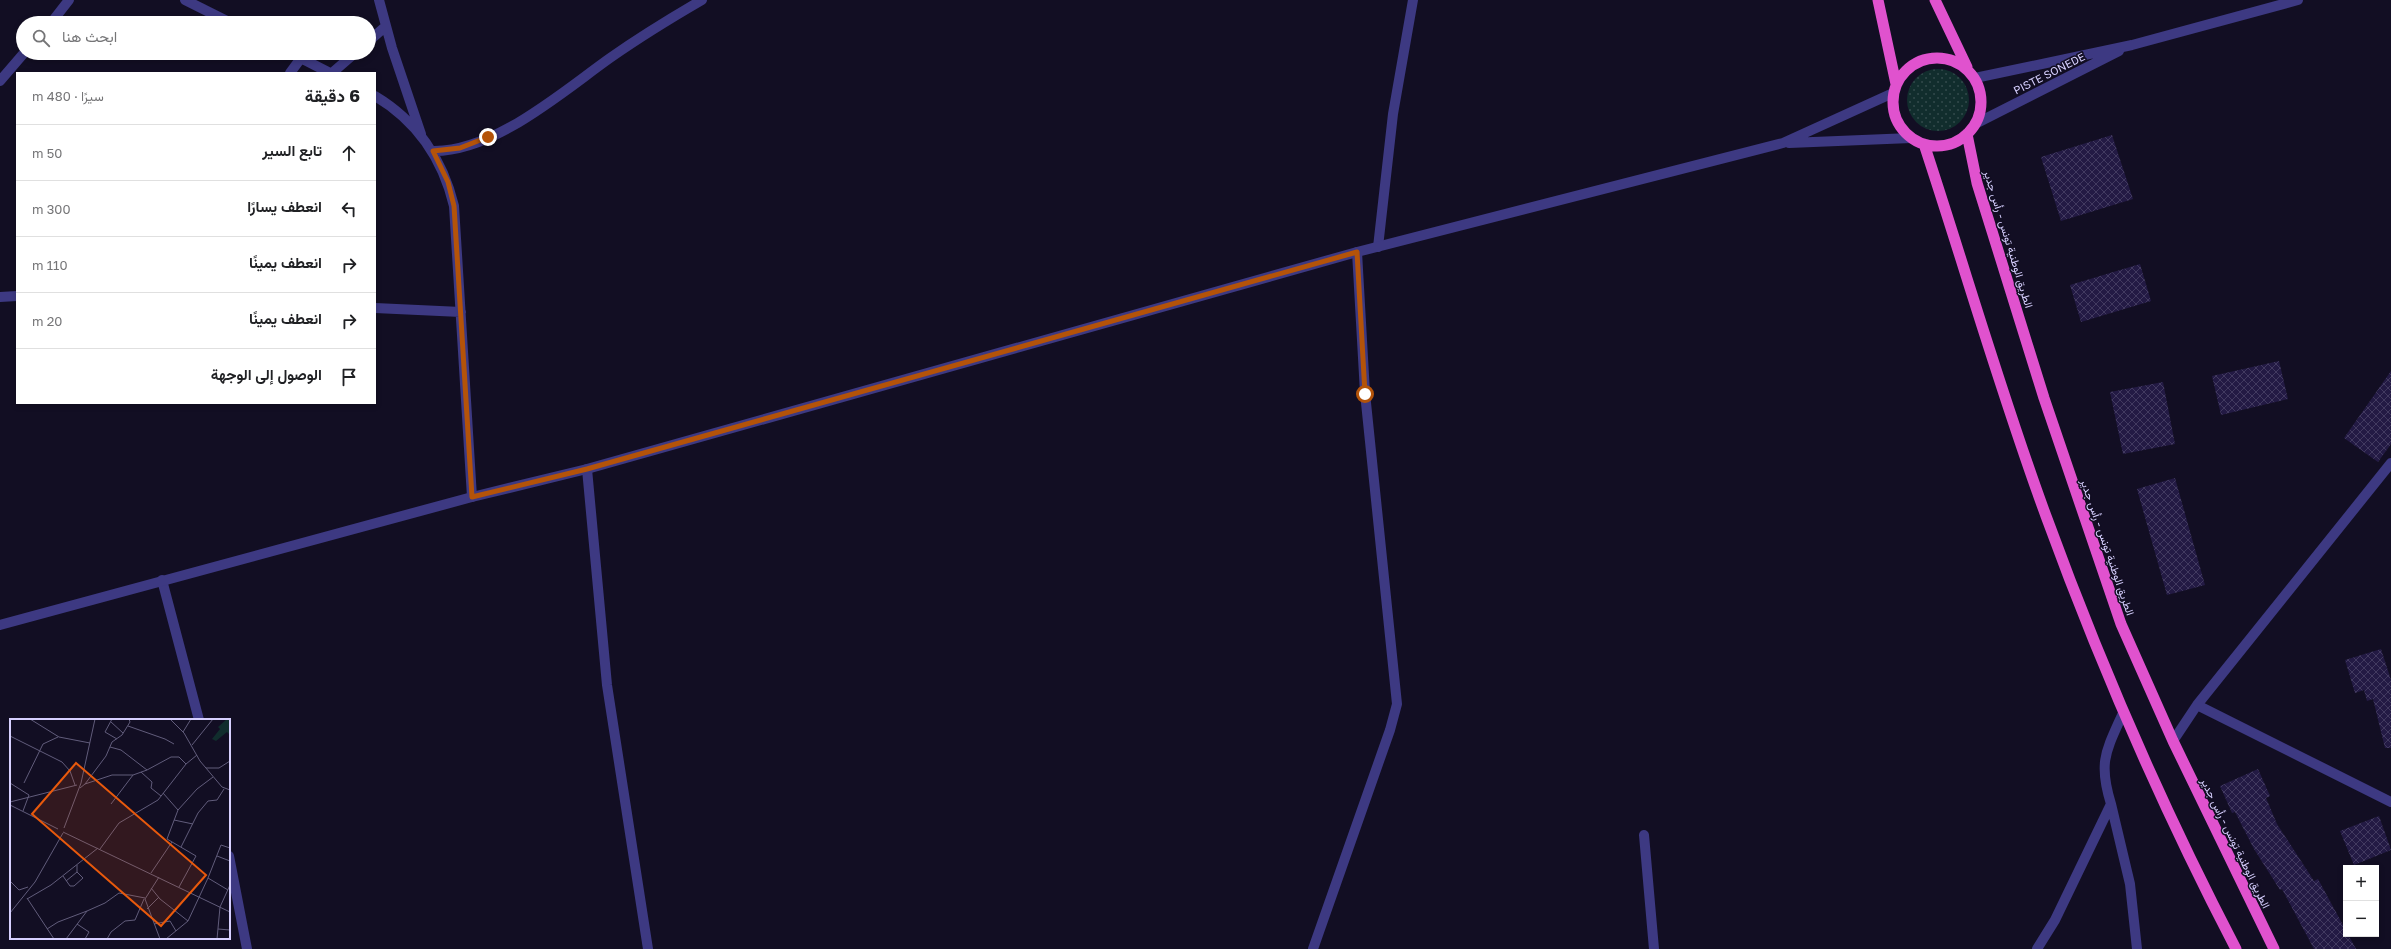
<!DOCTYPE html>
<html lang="ar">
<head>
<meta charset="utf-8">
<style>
	body { margin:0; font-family:"Golos Text",Vazirmatn,sans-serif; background:#f6f6f6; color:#202124; direction:rtl }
	.controls { position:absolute; right:12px; bottom:12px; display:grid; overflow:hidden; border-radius:0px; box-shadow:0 2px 6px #0003 }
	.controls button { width:36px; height:36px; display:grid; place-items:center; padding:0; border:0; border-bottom:1px solid #e0e0e0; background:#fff; color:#202124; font:20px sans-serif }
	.stop { position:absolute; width:12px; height:12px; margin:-9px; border:3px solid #b45309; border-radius:50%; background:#fff }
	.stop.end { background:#b45309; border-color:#fff; box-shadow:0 1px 4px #0008 }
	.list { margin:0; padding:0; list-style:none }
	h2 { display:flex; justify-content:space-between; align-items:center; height:52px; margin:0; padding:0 16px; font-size:17px }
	h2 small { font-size:13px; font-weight:400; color:#757577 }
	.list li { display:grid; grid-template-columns:26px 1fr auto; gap:12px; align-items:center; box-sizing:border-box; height:56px; padding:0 16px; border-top:1px solid #e0e0e0 }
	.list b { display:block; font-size:15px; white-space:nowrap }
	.list em { font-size:13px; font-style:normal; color:#757577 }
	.icon { flex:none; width:22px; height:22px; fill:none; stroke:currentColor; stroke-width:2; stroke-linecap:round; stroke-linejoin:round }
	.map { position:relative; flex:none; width:2391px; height:949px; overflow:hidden; direction:ltr }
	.search { position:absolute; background:#fff; box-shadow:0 2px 6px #0003; left:16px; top:16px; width:360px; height:44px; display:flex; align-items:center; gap:10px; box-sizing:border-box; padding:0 14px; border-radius:22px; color:#757577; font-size:15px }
	.panel { position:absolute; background:#fff; box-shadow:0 2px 6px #0003; left:16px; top:72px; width:360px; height:332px; border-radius:0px; direction:rtl }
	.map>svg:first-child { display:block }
</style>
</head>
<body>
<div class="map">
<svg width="2391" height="949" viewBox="0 0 2391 949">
	<defs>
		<pattern id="green-dots" width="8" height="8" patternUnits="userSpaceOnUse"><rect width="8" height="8" fill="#112d2d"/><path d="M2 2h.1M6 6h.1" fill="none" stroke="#334a4c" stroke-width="1.8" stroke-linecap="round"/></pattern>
		<pattern id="building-cross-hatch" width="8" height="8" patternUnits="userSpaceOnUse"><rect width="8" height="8" fill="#231a44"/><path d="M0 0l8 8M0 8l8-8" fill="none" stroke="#423a60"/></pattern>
	</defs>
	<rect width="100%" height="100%" fill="#120e23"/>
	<path fill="url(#green-dots)" d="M1907 100a31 31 0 1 1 62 0a31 31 0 1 1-62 0Z"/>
	<path fill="url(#building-cross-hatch)" d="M2112,135L2133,199L2061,221L2041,157Z
		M2140,264L2151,301L2081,322L2070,285Z
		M2279,361L2288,399L2221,415L2212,376Z
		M2391,371V444L2378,462L2344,438Z
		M2163,382L2175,444L2123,454L2110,392Z
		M2175,478L2205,585L2167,595L2137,489Z
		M2381,649L2391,680V748H2385L2373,699L2367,701L2364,690L2355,693L2345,660Z
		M2258,769L2270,796L2266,798L2277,824L2314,881L2318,879L2356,949H2314L2282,889L2280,890L2254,849L2235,812L2232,813L2220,786Z
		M2379,816L2391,850L2354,865L2340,831Z"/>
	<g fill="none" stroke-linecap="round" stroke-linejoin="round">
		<path stroke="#3d3982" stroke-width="10" d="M185,0L231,23
			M379,0L392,48L421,134
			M51,23L69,0
			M369,41L386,26
			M291,53L330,73
			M290,73L301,58
			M332,73L355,53
			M0,81L24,53
			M375,96C417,121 443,160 454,206L472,497
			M433,151C494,152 562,92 610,58C640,37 671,18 702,0
			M1378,247L1393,114L1413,0
			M0,297L17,296
			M375,308L461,312
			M587,469L607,685L648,949
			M162,580L199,720
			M2197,705L2391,802
			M2173,741L2197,705L2391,463
			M2111,804L2130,884L2137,949
			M1644,835L1654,949
			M229,856L247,949
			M1313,949L1390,730L1397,704L1365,393L1357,252
			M2037,949L2055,920L2111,804C2098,762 2106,751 2123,713"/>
		<path stroke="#3d3982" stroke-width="10" d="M1975,78L2132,45L2298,0
			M1977,123L2119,51
			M1789,143L1911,138
			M0,625L472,497L587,469L1357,252L1783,143L1893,93"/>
		<path stroke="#e052ce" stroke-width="11" d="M1878,0L1896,84
			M1935,0L1967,67
			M1893 102a44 44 0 1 1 88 0a44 44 0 1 1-88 0Z
			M1967,134L1977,183L2044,398L2121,624L2173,741L2274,949
			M1924,144C1965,268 2001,394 2046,516C2100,664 2163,809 2236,949"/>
	</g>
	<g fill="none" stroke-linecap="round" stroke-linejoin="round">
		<path stroke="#b45309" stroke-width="5" d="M488,137L460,148L433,151L448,182L454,206L472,497L587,469L1357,252L1365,394"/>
	</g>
	<g text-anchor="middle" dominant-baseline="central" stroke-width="3" stroke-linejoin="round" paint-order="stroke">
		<g font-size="11" fill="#d7d0ff" stroke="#120e23">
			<text transform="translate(2049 73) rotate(-27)">PISTE SONEDE</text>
			<text transform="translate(2009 239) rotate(73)">الطريق الوطنية تونس - رأس جدير</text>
			<text transform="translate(2108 547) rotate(71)">الطريق الوطنية تونس - رأس جدير</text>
			<text transform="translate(2236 843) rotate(64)">الطريق الوطنية تونس - رأس جدير</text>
		</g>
	</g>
	<g transform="translate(10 719)">
		<rect width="220" height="220" fill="#120e23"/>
		<path d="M217,0H220V16L217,13L206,22L202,20L210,10L208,8Z" fill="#112d2d"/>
		<path fill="none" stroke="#615c7b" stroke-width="1" d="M20,0L49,18L80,24M102,0L95,13L107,20M160,0L174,14L190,42L212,68L220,71M101,3L113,14M118,7L155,20L164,25M173,13L181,0M0,17L52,43L60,52L65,66M182,26L203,0M100,28L111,31L137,51M196,49H209L220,42M131,53L142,63L141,69L151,77M0,64L19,76L13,92M14,64L33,25L48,18M75,65L96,37L102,23L112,16L120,3L119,0M70,69L75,65L102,56H123L137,51L161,38H169L176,45M153,74L168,91L157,120L186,137L169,168M0,83L67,66M101,85L123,56M0,86L48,110M168,91L187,70L203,58M164,101L183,105M54,109L71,64L85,0M53,113L220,193M171,128L188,94L198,82L207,81L214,70M90,130L109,104L148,81L176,45L187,36M207,137L220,142M141,154L162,123M53,157L60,167H64L73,159L67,153M149,158L135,180L150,220M198,159L211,126L220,129M0,162L9,171L18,168M56,162L67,153V146M141,169L150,180L178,202M17,179L44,220M17,180L41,166L88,129M137,190L149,178M0,194L25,163L53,114M67,205L79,213L75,220M144,205L160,202L166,212M37,210L48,203L77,192M208,210L220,211M56,220L77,192L95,184L109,174L135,179M97,220L101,213L115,202L125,201L134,180M156,220L178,202L198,159L218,171M207,220L210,188L220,166"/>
		<path fill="#e8590c" fill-opacity="0.15" stroke="#e8590c" stroke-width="2" d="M66,44L196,156L151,207L22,95Z"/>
		<rect width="220" height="220" fill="none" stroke="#d7d0ff" stroke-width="2"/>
	</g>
</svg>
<div class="controls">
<button>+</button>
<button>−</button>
</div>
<div class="stop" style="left:1365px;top:394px"></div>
<div class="stop end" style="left:488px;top:137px"></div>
<div class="search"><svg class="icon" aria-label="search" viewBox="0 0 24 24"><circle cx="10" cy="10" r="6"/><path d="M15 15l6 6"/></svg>ابحث هنا</div>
<section class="panel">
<h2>6 دقيقة<small>سيرًا · 480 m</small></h2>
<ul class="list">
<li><svg class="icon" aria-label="ahead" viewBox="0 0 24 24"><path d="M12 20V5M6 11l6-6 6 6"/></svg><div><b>تابع السير</b></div><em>50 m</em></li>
<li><svg class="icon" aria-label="left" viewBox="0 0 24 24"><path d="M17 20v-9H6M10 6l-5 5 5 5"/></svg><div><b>انعطف يسارًا</b></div><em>300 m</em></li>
<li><svg class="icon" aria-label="right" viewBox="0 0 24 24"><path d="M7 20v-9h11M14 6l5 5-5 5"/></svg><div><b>انعطف يمينًا</b></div><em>110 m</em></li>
<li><svg class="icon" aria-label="right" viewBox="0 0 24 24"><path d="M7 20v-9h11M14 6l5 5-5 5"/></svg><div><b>انعطف يمينًا</b></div><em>20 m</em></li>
<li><svg class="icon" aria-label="arrive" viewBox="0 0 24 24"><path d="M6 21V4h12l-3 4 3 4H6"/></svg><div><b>الوصول إلى الوجهة</b></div></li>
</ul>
</section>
</div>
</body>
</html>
